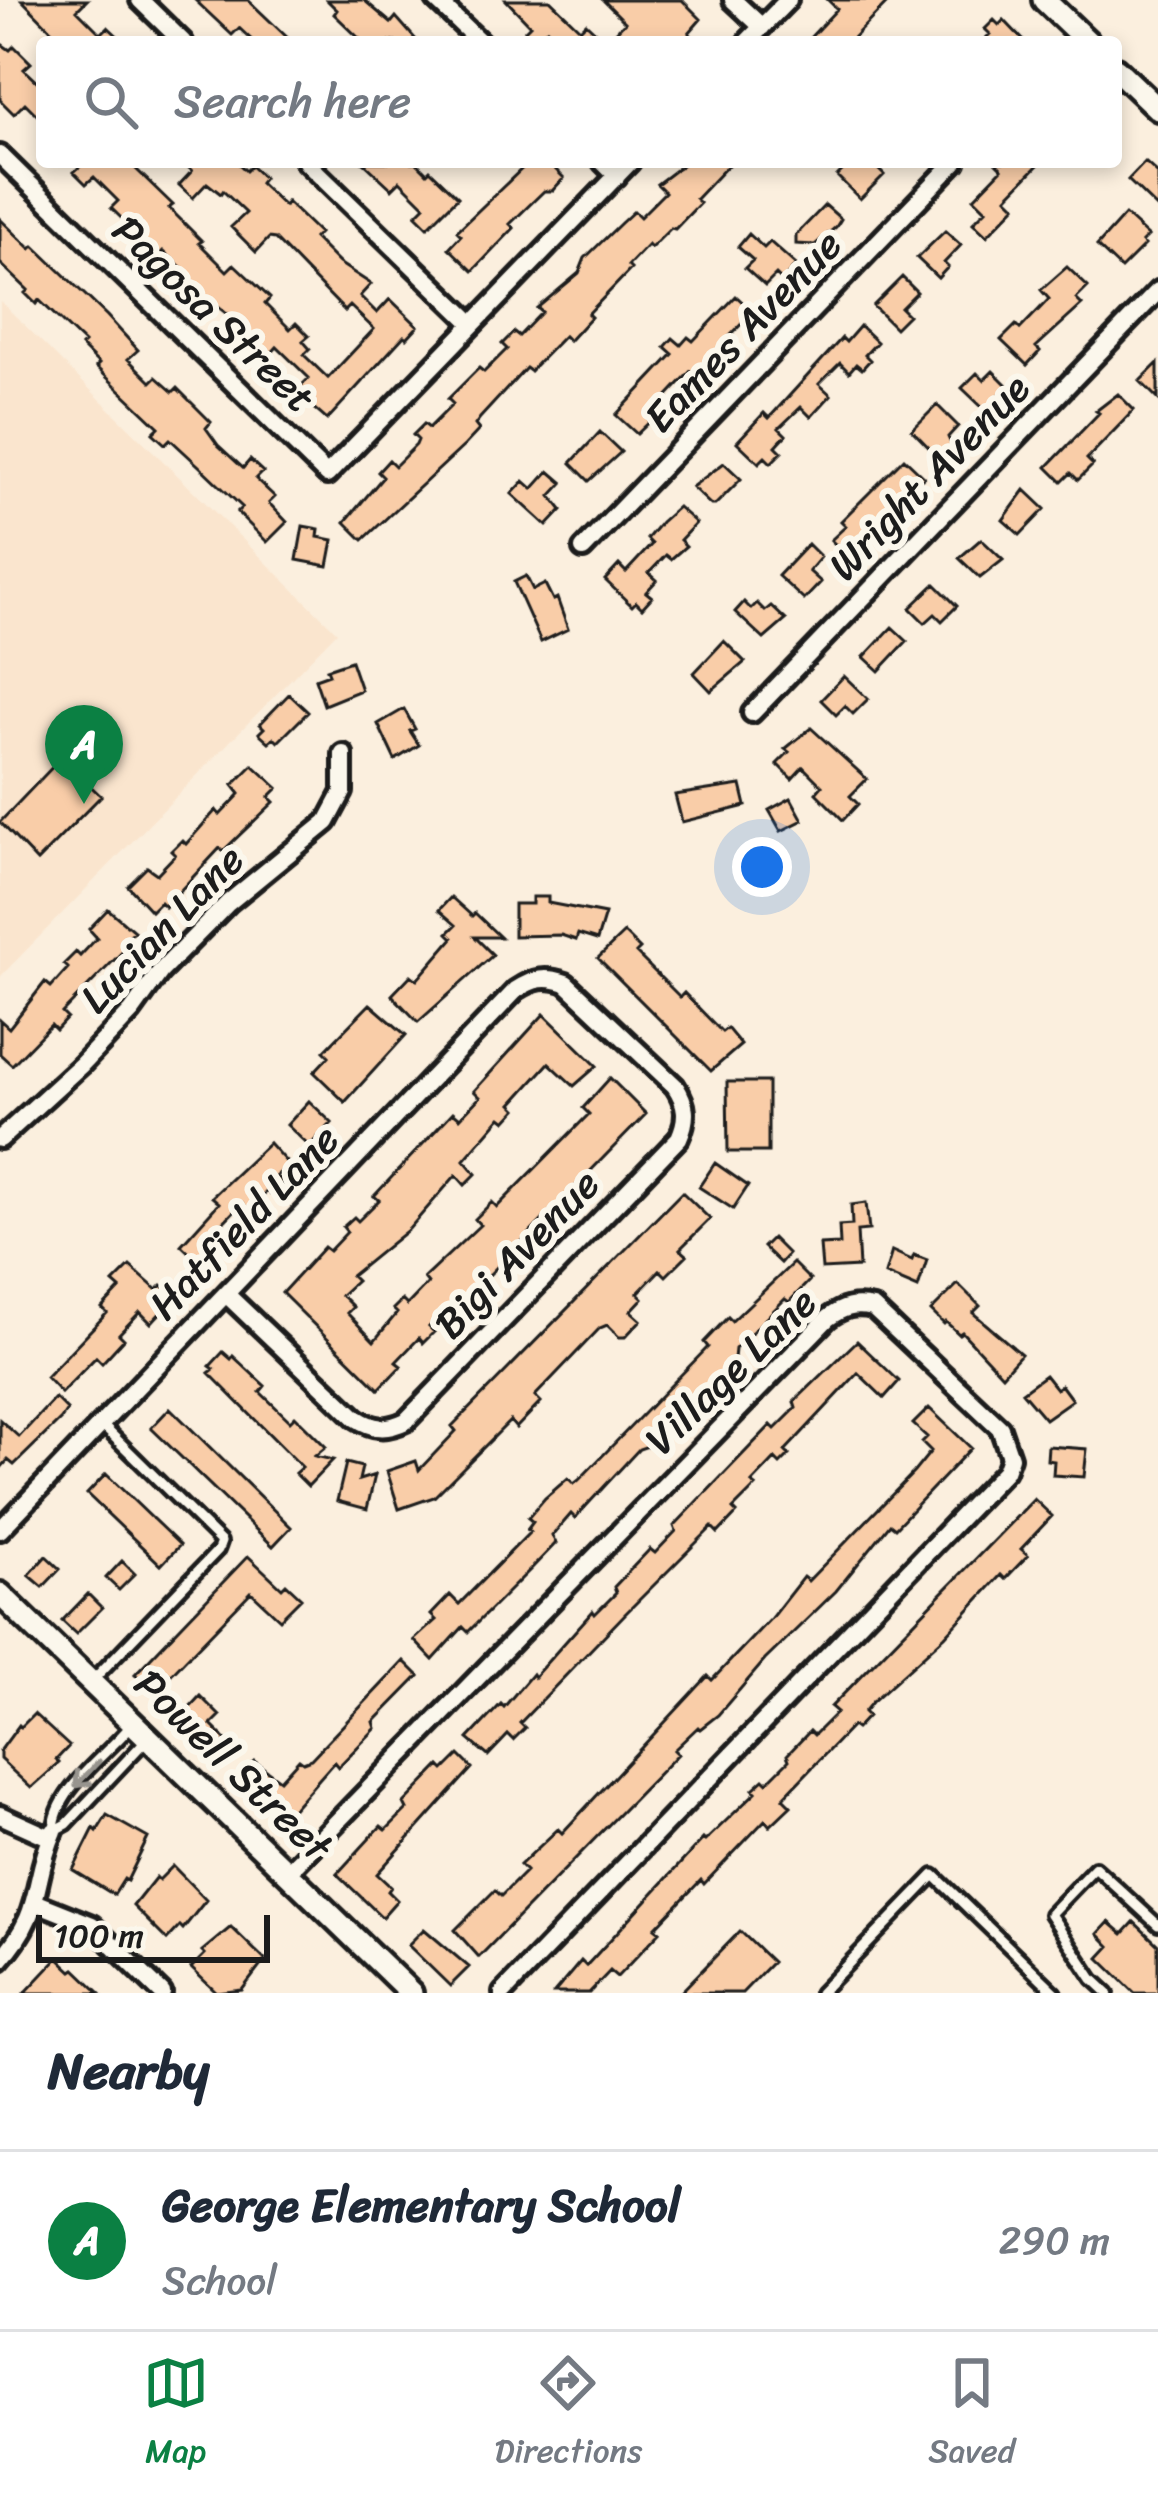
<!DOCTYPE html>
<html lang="en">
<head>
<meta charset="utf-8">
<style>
	body { margin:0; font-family:Sriracha,sans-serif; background:#f6f6f7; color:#1f2937 }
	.scale { position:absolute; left:36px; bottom:30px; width:234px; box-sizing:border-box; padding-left:12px; border:6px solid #1c1c1c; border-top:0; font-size:33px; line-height:42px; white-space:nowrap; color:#1c1c1c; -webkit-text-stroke:9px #fbf7ec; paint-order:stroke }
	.you { position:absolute; left:762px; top:867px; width:42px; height:42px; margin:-30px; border:9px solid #fff; border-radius:50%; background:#1a73e8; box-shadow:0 0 0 18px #1a73e833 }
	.badge { display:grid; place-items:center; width:78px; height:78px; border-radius:50%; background:#0b8043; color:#fff; font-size:39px; font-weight:700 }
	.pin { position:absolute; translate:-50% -99px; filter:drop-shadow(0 3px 6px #0008) }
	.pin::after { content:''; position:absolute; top:63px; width:42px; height:36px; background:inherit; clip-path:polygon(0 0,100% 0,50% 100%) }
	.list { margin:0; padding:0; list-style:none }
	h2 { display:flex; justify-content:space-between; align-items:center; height:156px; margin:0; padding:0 48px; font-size:51px }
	h2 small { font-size:39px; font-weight:400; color:#747a83 }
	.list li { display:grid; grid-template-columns:78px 1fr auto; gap:36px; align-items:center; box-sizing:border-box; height:180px; padding:0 48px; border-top:3px solid #e0e1e3 }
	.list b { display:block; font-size:45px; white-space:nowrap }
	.list p { margin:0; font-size:39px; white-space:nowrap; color:#747a83 }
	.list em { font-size:39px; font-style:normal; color:#747a83 }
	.icon { flex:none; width:66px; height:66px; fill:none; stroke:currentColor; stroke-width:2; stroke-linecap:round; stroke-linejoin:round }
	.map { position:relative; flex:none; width:1158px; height:1993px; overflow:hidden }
	.search { position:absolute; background:#fff; box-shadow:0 6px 18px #0003; left:36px; right:36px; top:36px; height:132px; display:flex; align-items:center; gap:30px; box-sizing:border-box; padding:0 42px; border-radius:12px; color:#747a83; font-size:45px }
	.sheet { height:336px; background:#fff }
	nav { display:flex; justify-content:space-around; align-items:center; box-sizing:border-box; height:168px; border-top:3px solid #e0e1e3; background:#fff; font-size:33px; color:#747a83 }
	nav a { display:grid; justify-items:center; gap:6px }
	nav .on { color:#0b8043 }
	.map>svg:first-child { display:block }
</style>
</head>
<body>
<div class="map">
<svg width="1158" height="1993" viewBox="0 0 1158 1993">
	<rect width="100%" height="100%" fill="#fbefde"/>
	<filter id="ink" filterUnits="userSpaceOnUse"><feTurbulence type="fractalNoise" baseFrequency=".00833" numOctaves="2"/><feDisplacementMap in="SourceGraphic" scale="24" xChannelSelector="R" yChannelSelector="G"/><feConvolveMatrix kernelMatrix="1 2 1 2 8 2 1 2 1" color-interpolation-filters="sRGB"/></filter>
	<g filter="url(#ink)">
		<path fill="#fae5ce" d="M0,301L337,632L0,977Z"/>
		<path fill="#f9cda8" stroke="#1c1c1c" stroke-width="3" d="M22,0H87L77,10L101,34L108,27L124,42H63Z
			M195,0H248L292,42H254L239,28L232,35Z
			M327,0H364L391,23L396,17L418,42H363L334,14L337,10Z
			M506,0H550L580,29L586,23L606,42L625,22L603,0H682L701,19L689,33L698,42H560L547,29L536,41L525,30L530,25Z
			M828,0H890L849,42H806L837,9Z
			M994,20L999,25L1004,20L1025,42H982L990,34L985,29Z
			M0,43L10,50L14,46L31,63L24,69L42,86V120L25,103L14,114L0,100Z
			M85,162H143L136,169L173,205L169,208L202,241L199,243L227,271L234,264L270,298L265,304L290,329L296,323L309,336L303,341L310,349L304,355L328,378L374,329L350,306L345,311L275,239L269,238L256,252L231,227L246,213L223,191L221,194L207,183L193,198L179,185L192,171L183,162H237L246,171L251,166L264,178L260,183L284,206L287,202L319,233L314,238L339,263L371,284L360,296L377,313L390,299L418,326L407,338L404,336L327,420L295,392L309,378L277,347L266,359L233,327L236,323L232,318L181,277L187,272L163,251L159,255L111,208L118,201L94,177L86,184L74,172Z
			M363,162H416L427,173L430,170L458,197L428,227L416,215L425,206L400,181L392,189Z
			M529,162H548L564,178L552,191H544L510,224L514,228L473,271L449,248L461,235L457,231Z
			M686,162H731L696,199L700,203L675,229L671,228L651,248L648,245L628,266L631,269L588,314L591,317L569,341L564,336L530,371L526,368L480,418L475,425L479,430L465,445L363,540L345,522L383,477L378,472L389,460L395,466L416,445L418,440L413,435L424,424L429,428L453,404L448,399L479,368L484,372L507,349L502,344L514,332L519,336L542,312L537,308L579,273L585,258L621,223L634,211L640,217L665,192L657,184Z
			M851,162L860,169L871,162L884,175L860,199L837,176Z
			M995,162H1041L1007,197L1016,206L987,236L973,223L986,210L974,198L1002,169Z
			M1145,162L1158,174V209L1128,180Z
			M825,205L841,219L836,227L815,245L796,244V235Z
			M1125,215L1148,236L1142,242L1145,245L1121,269L1097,246Z
			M0,219L31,249L34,246L107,316L138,350L128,359L151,382L156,377L173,392L177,388L211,422L206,428L218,445L243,468L250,460L263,472L256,479L275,497L269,503L287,522L267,542L237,512L242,507L198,465L170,439L165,444L153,433L159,427L96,367L99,364L81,346L84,343L39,300L36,304L25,293L28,290L0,263Z
			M945,231L961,245L944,263L948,267L938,278L917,258Z
			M749,234L764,248L770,242L796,265L782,281L776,275L765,286L745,268L753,260L738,247Z
			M1067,267L1088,287L1076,299L1082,305L1036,347L1040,351L1027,365L1001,340L1016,325L1020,329L1049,299L1041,290Z
			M902,277L917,292L901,308L908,315L895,328L873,306Z
			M736,296L751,310L747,318L694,374L691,371L661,403L665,407L637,434L616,415L673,354L665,347L673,338L681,345L688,337L693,341Z
			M860,326L877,342L865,355L870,360L862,369L856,364L849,372L840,363L819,384L831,395L811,417L801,407L779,428L786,435L776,446L782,452L771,463L765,457L759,463L737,442L764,413L769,418L842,338L846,342Z
			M1158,363V399L1140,381Z
			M993,371L1008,386L985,410L962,388L977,373L984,380Z
			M1118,394L1134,410L1087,459L1093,465L1078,480L1071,473L1062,482L1047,467L1099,413L1096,411Z
			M937,405L958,426L948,437L952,446L939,458L912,430Z
			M600,432L621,452L589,481L571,463Z
			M904,458L924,477L847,556L831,540L846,526L841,521Z
			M724,463L741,479L715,505H711L692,487Z
			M549,471L563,483L551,496L562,510L547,526L512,494L524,481L533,489Z
			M1025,490L1045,509L1020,535L1003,520Z
			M678,507L696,523L680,540L686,546L671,559L666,555L649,573L657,580L646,592L652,597L642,608L636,602L632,606L605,580L619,565L626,572L652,544L647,539L661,522Z
			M303,526L319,529L318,537L333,540L328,566L297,560Z
			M981,539L1003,560L980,578L959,558Z
			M808,544L821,557L809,571L821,582L804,600L778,576Z
			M526,576L533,590L545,584L553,600L557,598L568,629L541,642L514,582Z
			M935,584L957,606L942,621L935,614L925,623L910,608Z
			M744,602L751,609L757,603L765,611L771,606L786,620L764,639L735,612Z
			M892,627L907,641L879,671L864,657Z
			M724,641L745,662L711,691L694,673Z
			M351,661L361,690L324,705L315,679L329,674L327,669Z
			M844,676L868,699L853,714L845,706L836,715L821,700Z
			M289,694L308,712L278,742L274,738L269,742L259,733L264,728L260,724Z
			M404,709L415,729L410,731L419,745L395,760L378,724Z
			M811,728L867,779L850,796L858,804L843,820L816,793L822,786L803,767L792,779L777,764L789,752L785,749Z
			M61,758L101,796L37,861L0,822Z
			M253,765L278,788L269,797L274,802L223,851L220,848L165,907L160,902L151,911L128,886L147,867L157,874L175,855L171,851L182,840L186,844L216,810L220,815L240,794L233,785Z
			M741,785L746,806L682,822L675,795Z
			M791,798L803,820L781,831L769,810Z
			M451,897L472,916L475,913L500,937H475L493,955L418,1022L392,995L411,975L417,980L453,938L448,933L456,925L439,910Z
			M532,897H548V903L605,914L597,940L578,934L576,940L561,935L514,936V904H532Z
			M108,909L134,931L125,940L130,944L62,1013L67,1018L56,1030L51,1025L12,1065L0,1054V1020L9,1028L45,982L51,987L68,968L64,964L76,952L80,956L97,938L89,929Z
			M624,933L640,949L636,953L680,997L684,993L722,1032L727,1028L741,1045L711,1071L598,958Z
			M370,1004L406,1035L345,1102L314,1072L329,1056L324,1051Z
			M544,1014L597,1066L574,1086L549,1063L512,1104L517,1109L506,1121L501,1117L464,1160L476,1174L465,1185L456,1175L409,1229L351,1276L356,1281L341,1295L353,1307L347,1313L374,1341L397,1313L393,1309L402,1300L407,1305L428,1283L424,1278L480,1225L475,1219L492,1202L497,1207L589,1114L583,1108L610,1078L646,1114L453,1312L448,1308L429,1327L434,1332L423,1343L419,1338L396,1362L401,1366L379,1389L282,1293L324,1247L329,1251L347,1232L343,1227L354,1217L358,1221L379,1200L374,1196L453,1112L460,1118L480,1097L474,1091Z
			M727,1082H768V1152H728Z
			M309,1101L332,1123L309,1146L287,1125Z
			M269,1143L289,1165L276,1176L283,1183L271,1194L268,1190L249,1210L242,1203L215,1231L225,1240L201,1264L181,1245L219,1203L212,1197Z
			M715,1163L748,1186L733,1209L699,1187Z
			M682,1192L710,1219L680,1249L687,1255L666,1276L660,1270L638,1293L643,1298L631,1311L641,1320L625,1337H619L607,1325L600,1328L535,1396L541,1402L516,1428L510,1421L434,1497L399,1509L387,1471L416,1461L419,1470L456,1431L452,1426Z
			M866,1203L869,1230L857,1231L859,1267L822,1269L820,1245L840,1244L839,1226L852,1225L851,1205Z
			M772,1238L788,1254L780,1263L763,1247Z
			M892,1251L912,1260L914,1255L927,1260L918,1288L885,1274Z
			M793,1263L810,1280L789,1302L785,1299L735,1349L734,1359L712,1383L698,1395L694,1392L651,1445L639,1449L575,1518L571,1514L552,1536L556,1543L532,1568L468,1632L463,1627L433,1660L414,1640L436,1620L431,1615L450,1595L459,1604L530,1532L527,1530L533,1522L528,1518L545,1498L568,1478L574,1484L579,1480L708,1347L704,1342L728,1317L732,1321Z
			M130,1266L157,1290L162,1285L175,1297L151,1323L140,1312L119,1334L124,1339L102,1363L96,1357L61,1393L46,1377L107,1313L102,1308L120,1289L113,1283Z
			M958,1284L980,1306L973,1313L1021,1354L1002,1375L962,1332L959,1334L946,1322L944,1324L931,1311Z
			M857,1341L899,1381L884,1398L858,1373L785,1451L789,1455L780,1464L775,1459L752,1483L756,1486L733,1509L737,1513L718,1533L712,1527L625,1614L520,1723L525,1728L513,1740L508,1735L488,1756L468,1739L501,1704L504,1707L532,1674L534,1677L593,1611L595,1614L616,1593L614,1587L650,1549L655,1553L676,1531L674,1526L771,1425L775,1429L796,1408L794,1402Z
			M223,1352L231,1359L233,1356L265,1386L260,1392L290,1421L295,1416L326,1447L315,1456L333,1460L308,1486L295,1473L302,1467L209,1373L214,1369L210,1366Z
			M1045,1375L1056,1389L1061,1385L1072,1400L1045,1419L1022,1392Z
			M55,1398L67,1410L61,1419L14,1465L8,1460L0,1469V1420L19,1437Z
			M170,1408L291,1527L273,1546L151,1428Z
			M929,1408L971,1448L895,1528L890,1524L836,1591L765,1660L718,1715L700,1729L698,1727L674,1750L678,1754L479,1957L455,1930L495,1890L501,1896L526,1871L520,1865L558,1829L562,1833L708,1676L712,1680L771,1618L803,1577L808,1581L914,1472L931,1451L922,1442L927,1437L913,1424Z
			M1048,1446L1087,1449L1084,1477L1053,1475L1054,1461L1047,1460Z
			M346,1463L362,1467L359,1480L375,1475L367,1509L337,1501Z
			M106,1474L180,1545L161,1565L87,1494Z
			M1034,1499L1052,1516L1021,1549L1028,1555L1005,1579L1001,1575L945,1636L872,1702L864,1712L868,1716L856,1729L852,1726L783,1798L791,1806L770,1826L765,1820L704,1884L701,1880L655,1928L660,1932L617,1977L610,1971L589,1993H554L581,1961L586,1966L703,1839L705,1841L756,1792L753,1789L764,1779L767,1782L789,1760L787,1755L810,1731L814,1735L837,1712L831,1707Z
			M46,1556L60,1569L43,1587L29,1575Z
			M248,1556L282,1588L286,1584L301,1598L280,1619L251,1592L154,1692L135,1674Z
			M122,1561L135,1574L119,1590L106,1578Z
			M88,1594L102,1608L76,1634L62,1621Z
			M404,1661L419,1676L374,1722L376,1728L338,1767L334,1762L282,1821L238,1778L254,1761L280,1780L299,1759L303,1762L311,1759Z
			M200,1696L220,1716L211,1725L226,1740L211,1755L175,1723Z
			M34,1714L69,1746L56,1760L59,1763L31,1788L0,1759V1751L19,1725L21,1727Z
			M459,1755L472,1768L377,1874L391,1887L388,1891L397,1900L382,1917L337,1874L381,1826L386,1830L407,1809L404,1803L440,1766L444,1770Z
			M107,1815L148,1838L127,1881L124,1879L114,1895L73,1870L94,1828L97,1831Z
			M173,1866L206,1900L183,1929L180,1926L167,1940L133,1906L156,1877L159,1880Z
			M1109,1922L1123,1934L1134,1922L1158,1945V1993H1135L1099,1958L1110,1946L1098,1934Z
			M231,1927L265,1960L242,1990L217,1993L191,1968L205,1954L202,1951Z
			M424,1929L469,1967L450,1986L408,1945Z
			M740,1931L772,1962L742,1993H680Z
			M58,1958L72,1971L75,1969L100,1993H25Z"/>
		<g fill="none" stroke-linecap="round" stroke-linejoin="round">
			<g stroke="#1c1c1c" stroke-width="18">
				<path id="service" d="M91,1682L218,1550L221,1542L101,1424
					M54,1831C54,1789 109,1754 133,1723
					M54,1831L67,1824L148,1738
					M820,1993L934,1875L1056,1993
					M1108,1993L1093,1979L1050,1914L1095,1867L1158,1925"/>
			</g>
			<g stroke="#1c1c1c" stroke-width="26">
				<path id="minor" d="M140,0L183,42
					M436,0L480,42
					M733,0L762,27
					M747,42L788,0
					M0,155L327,475L630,162
					M306,162L473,324
					M603,162L617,176
					M583,549L955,162
					M752,713L1158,291
					M0,1139L81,1065L132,1011L160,972L228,903L327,822L343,792V754
					M0,1530L516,990C534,978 546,976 566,983L675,1086C687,1104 688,1118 679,1138L406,1421C387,1430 374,1430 356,1418L226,1294
					M0,1815L51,1838
					M287,1873L828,1318C843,1307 854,1304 873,1308L1000,1428L1010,1457L1005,1471L503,1993
					M37,1903L92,1925L162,1993
					M0,1960C45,1911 31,1883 54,1831"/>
			</g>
			<g stroke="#1c1c1c" stroke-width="30">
				<path id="tertiary" d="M1044,0L1088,42
					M1116,69L1158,109
					M0,1594L411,1993"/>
			</g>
			<use href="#service" stroke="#fbf7ec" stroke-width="9"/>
			<use href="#minor" stroke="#fbf7ec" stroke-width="16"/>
			<use href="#tertiary" stroke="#fbf7ec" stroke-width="21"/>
		</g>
		<defs><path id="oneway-shaft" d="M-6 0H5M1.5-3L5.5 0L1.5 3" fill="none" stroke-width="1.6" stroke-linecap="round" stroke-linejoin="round" transform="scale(3)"/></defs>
		<use stroke="#97948e" href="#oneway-shaft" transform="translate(87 1774) rotate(133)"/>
	</g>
	<g text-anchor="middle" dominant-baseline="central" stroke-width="12" stroke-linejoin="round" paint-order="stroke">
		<g font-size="42" fill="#1c1c1c" stroke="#fbf7ec">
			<text transform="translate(214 314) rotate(44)">Pagosa Street</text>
			<text transform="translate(743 331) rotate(-46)">Eames Avenue</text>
			<text transform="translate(929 477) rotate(-46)">Wright Avenue</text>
			<text transform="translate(162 929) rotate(-46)">Lucian Lane</text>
			<text transform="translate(244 1222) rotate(-46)">Hatfield Lane</text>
			<text transform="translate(517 1254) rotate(-46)">Bigi Avenue</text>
			<text transform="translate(731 1371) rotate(-44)">Village Lane</text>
			<text transform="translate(233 1765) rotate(44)">Powell Street</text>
		</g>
	</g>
</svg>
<div class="scale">100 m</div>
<div class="you"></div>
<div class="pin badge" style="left:84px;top:804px">A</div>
<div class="search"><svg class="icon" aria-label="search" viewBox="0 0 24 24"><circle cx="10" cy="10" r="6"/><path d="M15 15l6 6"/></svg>Search here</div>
</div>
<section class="sheet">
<h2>Nearby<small></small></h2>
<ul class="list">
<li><span class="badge">A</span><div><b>George Elementary School</b><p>School</p></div><em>290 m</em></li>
</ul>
</section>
<nav>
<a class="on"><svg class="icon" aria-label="map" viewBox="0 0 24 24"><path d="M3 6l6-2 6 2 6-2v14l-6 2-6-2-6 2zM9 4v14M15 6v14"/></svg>Map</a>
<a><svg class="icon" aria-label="directions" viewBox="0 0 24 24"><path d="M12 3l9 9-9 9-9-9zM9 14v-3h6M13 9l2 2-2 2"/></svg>Directions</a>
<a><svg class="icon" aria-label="saved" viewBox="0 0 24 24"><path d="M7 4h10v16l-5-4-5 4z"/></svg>Saved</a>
</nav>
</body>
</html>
